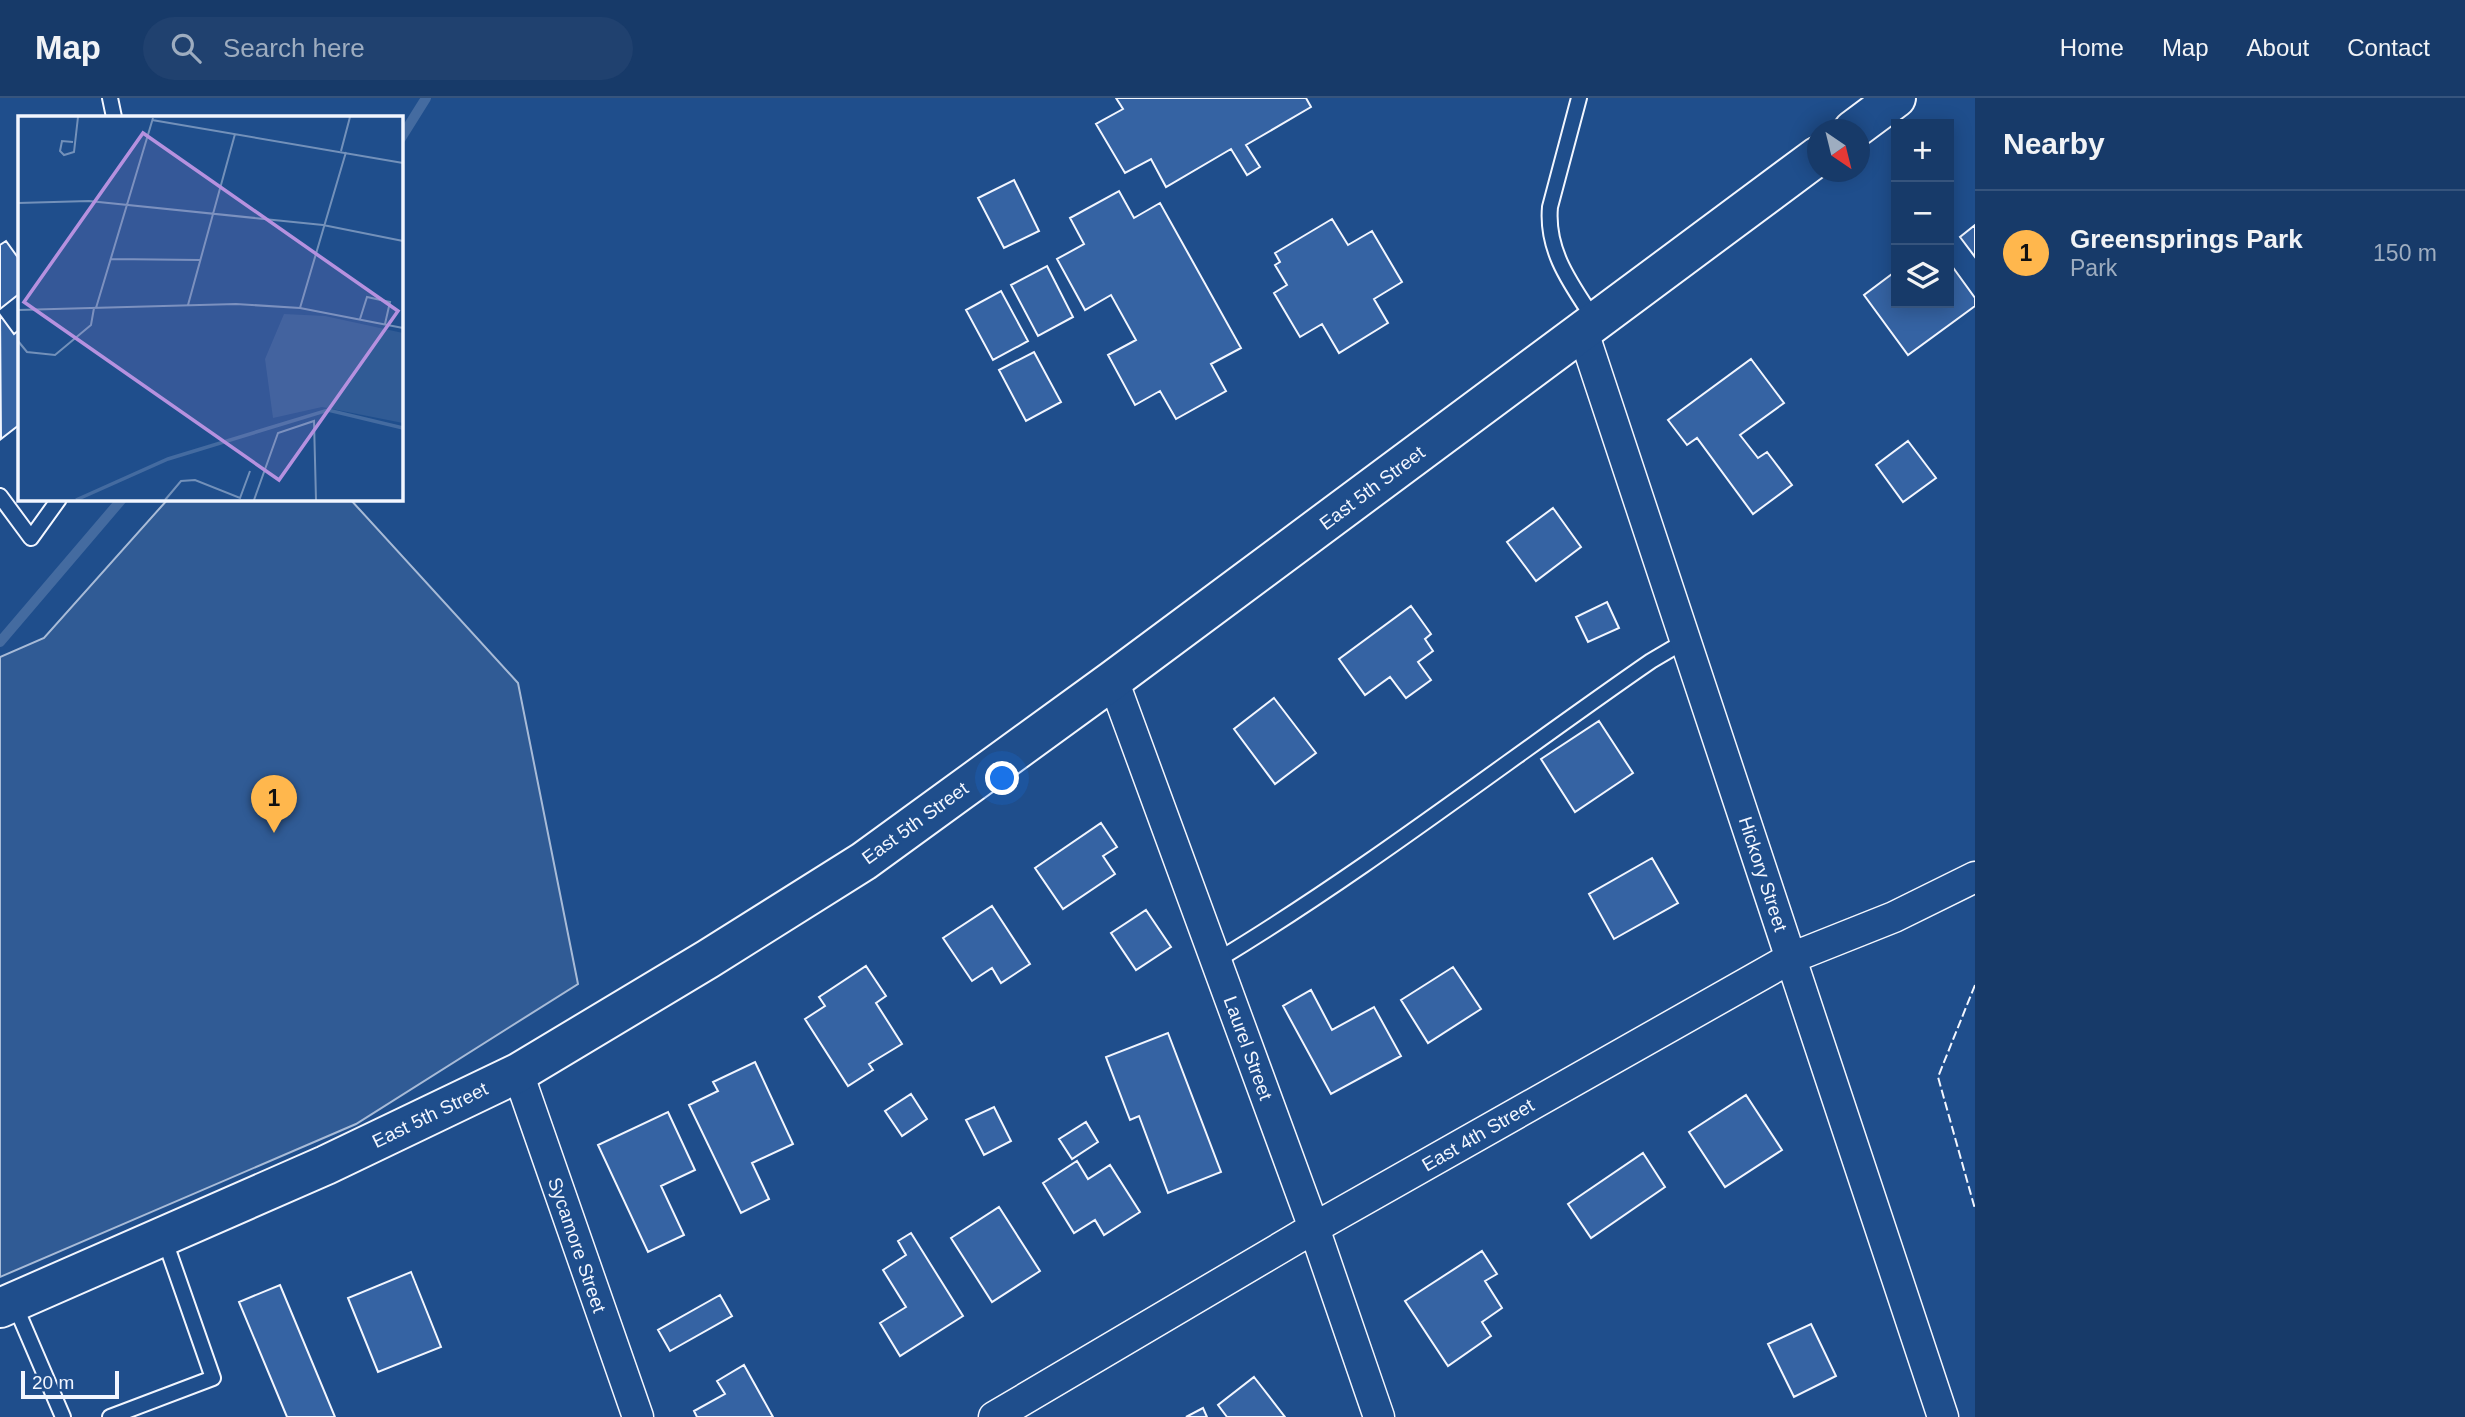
<!DOCTYPE html>
<html lang="en">
<head>
<meta charset="utf-8">
<style>
	body { margin:0; font-family:Helvetica,sans-serif; background:#20416f; color:#f1f3f6 }
	.controls { position:absolute; right:21px; top:21px; display:grid; overflow:hidden; border-radius:0px; box-shadow:0 4px 18px #0003 }
	.controls button { width:63px; height:63px; display:grid; place-items:center; padding:0; border:0; border-bottom:2px solid #36547d; background:#173a69; color:#f1f3f6; font:35px sans-serif }
	.compass { position:absolute; left:1807px; top:21px; width:63px; height:63px; border-radius:50%; background:#173a69; box-shadow:0 4px 18px #0003; rotate:145deg }
	.scale { position:absolute; left:21px; bottom:18px; width:98px; box-sizing:border-box; padding-left:7px; border:4px solid #f2f6ff; border-top:0; font-size:19px; line-height:24px; white-space:nowrap; color:#f2f6ff; -webkit-text-stroke:5px #1f4e8c; paint-order:stroke }
	.you { position:absolute; left:1003px; top:681px; width:24px; height:24px; margin:-18px; border:5px solid #fff; border-radius:50%; background:#1a73e8; box-shadow:0 0 0 10px #1a73e833 }
	.badge { display:grid; place-items:center; width:46px; height:46px; border-radius:50%; background:#ffb74d; color:#111; font-size:23px; font-weight:700 }
	.pin { position:absolute; translate:-50% -58px; filter:drop-shadow(0 2px 4px #0008) }
	.pin::after { content:''; position:absolute; top:37px; width:24px; height:21px; background:inherit; clip-path:polygon(0 0,100% 0,50% 100%) }
	.list { margin:0; padding:0; list-style:none }
	h2 { display:flex; justify-content:space-between; align-items:center; height:91px; margin:0; padding:0 28px; font-size:30px }
	h2 small { font-size:23px; font-weight:400; color:#9eadc0 }
	.list li { display:grid; grid-template-columns:46px 1fr auto; gap:21px; align-items:center; box-sizing:border-box; height:126px; padding:0 28px; border-top:2px solid #36547d }
	.list b { display:block; font-size:26px; white-space:nowrap }
	.list p { margin:0; font-size:23px; white-space:nowrap; color:#9eadc0 }
	.list em { font-size:23px; font-style:normal; color:#9eadc0 }
	.icon { flex:none; width:38px; height:38px; fill:none; stroke:currentColor; stroke-width:2; stroke-linecap:round; stroke-linejoin:round }
	.map { position:relative; flex:none; width:1975px; height:1319px; overflow:hidden }
	header { display:flex; align-items:center; gap:42px; box-sizing:border-box; height:98px; padding:0 35px; background:#173a69; border-bottom:2px solid #36547d }
	header strong { font-size:33px }
	nav { display:flex; gap:38px; margin-inline-start:auto; font-size:24px }
	.search { width:490px; height:63px; background:#20416f; display:flex; align-items:center; gap:18px; box-sizing:border-box; padding:0 24px; border-radius:38px; color:#9eadc0; font-size:26px }
	main { display:flex }
	aside { flex:1; background:#173a69 }
	.map>svg:first-child { display:block }
</style>
</head>
<body>
<header>
<strong>Map</strong>
<div class="search"><svg class="icon" aria-label="search" viewBox="0 0 24 24"><circle cx="10" cy="10" r="6"/><path d="M15 15l6 6"/></svg>Search here</div>
<nav><a>Home</a><a>Map</a><a>About</a><a>Contact</a></nav>
</header>
<main>
<div class="map">
<svg width="1975" height="1319" viewBox="0 0 1975 1319">
	<rect width="100%" height="100%" fill="#1f4e8c"/>
	<path fill="#305b95" stroke="#a8bbd7" stroke-width="2" d="M168,401H350L518,585L578,886L356,1026L0,1179V559L44,540Z"/>
	<g fill="none" stroke-linecap="round" stroke-linejoin="round">
		<path stroke="#446ba0" stroke-width="10" d="M401,40L426,0
			M0,544L122,401"/>
	</g>
	<path fill="#3563a3" stroke="#f2f6ff" stroke-width="2" d="M1116,0H1306L1311,9L1246,47L1260,69L1247,77L1231,51L1166,89L1151,61L1125,75L1096,26L1123,11Z
		M1014,82L1039,133L1004,150L978,100Z
		M1119,93L1134,120L1160,105L1241,250L1211,266L1226,293L1176,321L1160,293L1135,307L1108,257L1136,242L1111,197L1085,212L1057,161L1084,146L1070,120Z
		M1332,121L1348,147L1372,133L1402,184L1374,201L1388,225L1339,255L1322,226L1300,239L1274,195L1287,187L1275,167L1280,164L1275,155Z
		M1975,127V159L1960,139Z
		M6,143L19,161V196L0,211V147Z
		M1949,164L1975,200V208L1908,257L1864,197L1896,173V205H1949Z
		M1047,168L1073,219L1038,238L1011,187Z
		M1001,193L1028,243L993,262L966,212Z
		M0,217L14,236L19,232V327L1,341Z
		M1034,254L1061,304L1026,323L999,272Z
		M1751,261L1784,305L1740,337L1758,360L1767,354L1792,387L1753,416L1697,340L1687,347L1668,322Z
		M1908,343L1936,380L1903,404L1876,367Z
		M1553,410L1581,449L1536,483L1507,444Z
		M1607,504L1619,530L1588,544L1576,519Z
		M1411,508L1431,536L1425,541L1433,553L1418,564L1431,582L1406,600L1390,579L1365,597L1339,561Z
		M1274,600L1316,655L1275,686L1234,631Z
		M1599,623L1633,675L1575,714L1541,661Z
		M1101,725L1117,749L1103,758L1115,776L1063,811L1035,770Z
		M1652,760L1678,805L1614,841L1589,796Z
		M992,808L1030,866L1001,885L992,870L972,883L943,840Z
		M1146,812L1171,849L1136,872L1111,835Z
		M866,868L886,898L876,905L902,946L869,966L873,972L848,988L805,921L825,908L819,899Z
		M1453,869L1481,911L1428,945L1401,902Z
		M1311,892L1332,932L1374,909L1401,958L1331,996L1283,908Z
		M1168,935L1221,1074L1168,1095L1139,1018L1130,1022L1106,959Z
		M755,964L793,1046L752,1065L769,1101L741,1115L689,1007L718,993L713,984Z
		M911,996L927,1021L902,1038L885,1013Z
		M1746,997L1782,1052L1725,1089L1689,1034Z
		M994,1009L1011,1043L984,1057L966,1022Z
		M668,1014L695,1072L661,1088L684,1137L648,1154L598,1047Z
		M1086,1024L1098,1044L1072,1061L1059,1041Z
		M1643,1055L1665,1089L1591,1140L1568,1106Z
		M1077,1063L1088,1081L1110,1067L1140,1114L1104,1137L1095,1122L1074,1135L1043,1085Z
		M999,1109L1040,1173L992,1204L951,1140Z
		M911,1135L963,1218L900,1258L880,1225L906,1209L883,1172L906,1157L898,1143Z
		M1482,1153L1497,1176L1485,1183L1502,1210L1482,1224L1491,1238L1448,1268L1405,1203Z
		M411,1174L441,1249L378,1274L348,1200Z
		M280,1187L335,1319H287L239,1204Z
		M720,1197L732,1218L670,1253L658,1232Z
		M1811,1226L1836,1278L1794,1299L1768,1246Z
		M744,1267L773,1319H697L694,1313L725,1296L717,1283Z
		M1254,1279L1285,1319H1227L1218,1307Z
		M1203,1310L1207,1319H1186Z"/>
	<g fill="none" stroke-linecap="round" stroke-linejoin="round">
		<g stroke="#f2f6ff" stroke-width="18">
			<path id="service" d="M110,0L114,19
				M1579,0L1550,109C1546,153 1571,186 1594,221
				M0,398L31,440L59,401
				M1216,863C1367,772 1506,663 1651,563L1685,543
				M14,1205L63,1319
				M110,1319L213,1280L164,1140"/>
		</g>
		<g stroke="#f2f6ff" stroke-width="33">
			<path id="minor" d="M1583,234L1943,1319
				M1113,582L1314,1130L1379,1319
				M518,975L638,1319
				M994,1319L1314,1130L1791,860L1894,819L1975,779"/>
		</g>
		<g stroke="#f2f6ff" stroke-width="42">
			<path id="secondary" d="M1853,32L1896,0
				M0,1210L326,1067L518,975L708,861L864,763L1113,582L1818,58"/>
		</g>
		<use href="#service" stroke="#1f4e8c" stroke-width="14"/>
		<use href="#minor" stroke="#1f4e8c" stroke-width="30"/>
		<use href="#secondary" stroke="#1f4e8c" stroke-width="38"/>
		<path stroke="#f2f6ff" stroke-width="2" stroke-dasharray="9 3.5" stroke-linecap="butt" d="M1975,887L1938,979L1975,1111"/>
	</g>
	<g text-anchor="middle" dominant-baseline="central" stroke-width="5" stroke-linejoin="round" paint-order="stroke">
		<g font-size="19" fill="#f2f6ff" stroke="#1f4e8c">
			<text transform="translate(1372 390) rotate(-37)">East 5th Street</text>
			<text transform="translate(915 725) rotate(-36)">East 5th Street</text>
			<text transform="translate(1763 776) rotate(72)">Hickory Street</text>
			<text transform="translate(1248 950) rotate(70)">Laurel Street</text>
			<text transform="translate(430 1017) rotate(-26)">East 5th Street</text>
			<text transform="translate(1478 1037) rotate(-30)">East 4th Street</text>
			<text transform="translate(577 1147) rotate(71)">Sycamore Street</text>
		</g>
	</g>
	<g transform="translate(18 18)">
		<rect width="385" height="385" fill="#1f4e8c"/>
		<path d="M266,198L307,200L385,217V307L304,291L255,302L247,243Z" fill="#305b95"/>
		<path fill="none" stroke="#446ba0" stroke-width="3.5" d="M58,384L150,343L310,294L385,312"/>
		<path fill="none" stroke="#7391ba" stroke-width="2" d="M134,4L385,47M55,26L44,25L42,35L46,39L56,36L60,1M323,35L332,1M0,87L71,85L305,109L385,125M93,143L182,144M170,189L217,18M78,192L135,2M282,192L328,36M0,194L218,188L282,192L385,212M342,203L349,181L372,186L367,208M0,225L9,236L37,239L73,209L76,192M147,384L163,365L177,364L222,382L232,355M236,384L260,317L296,305L298,384"/>
		<path fill="#b691df" fill-opacity="0.15" stroke="#b691df" stroke-width="3.5" d="M125,17L380,195L261,364L6,186Z"/>
		<rect width="385" height="385" fill="none" stroke="#f2f6ff" stroke-width="3.5"/>
	</g>
</svg>
<div class="controls">
<button>+</button>
<button>−</button>
<button><svg class="icon" aria-label="layers" viewBox="0 0 24 24"><path d="M12 4l9 5-9 5-9-5zM3 14l9 5 9-5"/></svg></button>
</div>
<svg class="compass" viewBox="-18 -18 36 36"><path d="M0-13l5 13h-10z" fill="#e53935"/><path d="M0 13l5-13h-10z" fill="#9eadc0"/></svg>
<div class="scale">20 m</div>
<div class="you"></div>
<div class="pin badge" style="left:274px;top:735px">1</div>
</div>
<aside>
<h2>Nearby<small></small></h2>
<ul class="list">
<li><span class="badge">1</span><div><b>Greensprings Park</b><p>Park</p></div><em>150 m</em></li>
</ul>
</aside>
</main>
</body>
</html>
